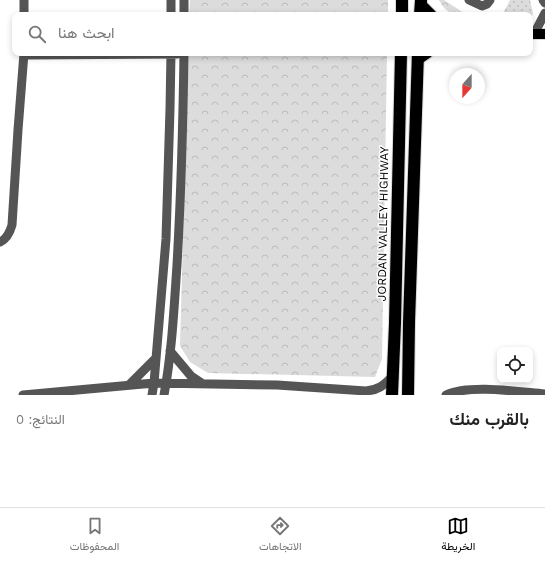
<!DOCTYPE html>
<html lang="ar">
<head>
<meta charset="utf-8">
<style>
	body { margin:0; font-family:"Work Sans",Vazirmatn,sans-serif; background:#f6f6f6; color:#222; direction:rtl }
	.controls { position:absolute; right:12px; bottom:12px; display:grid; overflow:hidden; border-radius:8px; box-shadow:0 2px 6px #0003 }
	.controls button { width:36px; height:36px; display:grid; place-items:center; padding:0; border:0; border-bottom:1px solid #e0e0e0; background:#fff; color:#222; font:20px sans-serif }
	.compass { position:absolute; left:449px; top:68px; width:36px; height:36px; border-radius:50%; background:#fff; box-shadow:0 2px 6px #0003; rotate:201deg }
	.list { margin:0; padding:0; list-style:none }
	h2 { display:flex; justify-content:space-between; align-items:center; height:52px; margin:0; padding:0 16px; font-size:17px }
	h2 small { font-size:13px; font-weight:400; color:#767676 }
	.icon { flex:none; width:22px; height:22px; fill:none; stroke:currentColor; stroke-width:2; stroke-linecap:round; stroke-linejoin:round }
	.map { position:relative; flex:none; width:545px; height:395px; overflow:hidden; direction:ltr }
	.search { position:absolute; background:#fff; box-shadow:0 2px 6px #0003; left:12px; right:12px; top:12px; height:44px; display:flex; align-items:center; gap:10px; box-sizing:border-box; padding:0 14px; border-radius:8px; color:#767676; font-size:15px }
	.sheet { height:112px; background:#fff }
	nav { display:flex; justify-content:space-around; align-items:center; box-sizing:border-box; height:56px; border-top:1px solid #e0e0e0; background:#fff; font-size:11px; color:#767676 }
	nav a { display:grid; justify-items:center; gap:2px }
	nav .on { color:#000 }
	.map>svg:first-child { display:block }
</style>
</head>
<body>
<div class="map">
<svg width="545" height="395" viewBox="0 0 545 395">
	<defs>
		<pattern id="park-crowns" width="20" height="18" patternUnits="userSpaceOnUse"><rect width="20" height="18" fill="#dcdcdc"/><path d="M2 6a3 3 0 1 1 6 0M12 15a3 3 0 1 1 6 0" fill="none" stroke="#bbb"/></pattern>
		<pattern id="garden-dots" width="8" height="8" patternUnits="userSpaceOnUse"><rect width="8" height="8" fill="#dcdcdc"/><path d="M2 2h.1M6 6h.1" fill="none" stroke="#bbb" stroke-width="1.8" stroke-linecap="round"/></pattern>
	</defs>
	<rect width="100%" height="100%" fill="#fff"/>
	<path fill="url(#park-crowns)" d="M190,0H388V15H189Z
		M439,0H444L467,15C452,15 446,13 439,0Z
		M188,53H387L382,359L375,377L208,373L190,362L180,346Z"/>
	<path fill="url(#garden-dots)" d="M510,0H530L533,13L530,21V15H502Z"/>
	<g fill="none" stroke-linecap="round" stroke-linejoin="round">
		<g stroke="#dbdbdb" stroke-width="12">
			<path id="major" d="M421,4L432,15
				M530,34H545
				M418,60L428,53"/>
		</g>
		<g stroke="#dbdbdb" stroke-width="14">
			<path id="highway" d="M402,15V0
				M420,15L421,0
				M392,395L395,323L401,53
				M408,395L409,323L418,53"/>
		</g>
		<path stroke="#555" stroke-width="9" d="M24,0V15
			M469,0L482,6L487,4L490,0
			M543,0L545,3
			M171,15V0
			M184,15V0
			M534,34L545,13
			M24,55L177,54
			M0,242C7,239 10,232 12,225L18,130L24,53
			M170,351L191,376L203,384
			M130,384L156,358
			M23,395L154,383L166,239L170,109L171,53
			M152,395L154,383L277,385L366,391C378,390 383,386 392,377
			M164,395C172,352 174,308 177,265C181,195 183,124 184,53
			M446,395C469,384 520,392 545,394"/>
		<use href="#major" stroke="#000" stroke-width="10"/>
		<use href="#highway" stroke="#000" stroke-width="12"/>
	</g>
	<g text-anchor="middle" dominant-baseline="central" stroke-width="3" stroke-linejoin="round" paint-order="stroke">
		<g font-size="12" fill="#000" stroke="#fff">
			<text transform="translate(383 224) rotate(-89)">JORDAN VALLEY HIGHWAY</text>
		</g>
	</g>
</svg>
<div class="controls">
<button><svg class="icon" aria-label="locate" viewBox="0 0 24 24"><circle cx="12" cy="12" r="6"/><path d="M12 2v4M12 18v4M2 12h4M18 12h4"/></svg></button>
</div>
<svg class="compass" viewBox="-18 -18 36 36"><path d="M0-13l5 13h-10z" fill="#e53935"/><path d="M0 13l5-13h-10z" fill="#767676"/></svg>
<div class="search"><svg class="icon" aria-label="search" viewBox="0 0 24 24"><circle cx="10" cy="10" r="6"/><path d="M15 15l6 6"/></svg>ابحث هنا</div>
</div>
<section class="sheet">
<h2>بالقرب منك<small>النتائج: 0</small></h2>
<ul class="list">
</ul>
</section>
<nav>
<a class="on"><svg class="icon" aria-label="map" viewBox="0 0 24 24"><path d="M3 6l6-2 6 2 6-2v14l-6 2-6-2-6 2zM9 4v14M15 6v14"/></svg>الخريطة</a>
<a><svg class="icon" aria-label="directions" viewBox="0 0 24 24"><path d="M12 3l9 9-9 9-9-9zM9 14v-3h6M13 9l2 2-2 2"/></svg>الاتجاهات</a>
<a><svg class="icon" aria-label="saved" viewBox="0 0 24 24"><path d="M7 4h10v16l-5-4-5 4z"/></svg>المحفوظات</a>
</nav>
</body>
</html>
